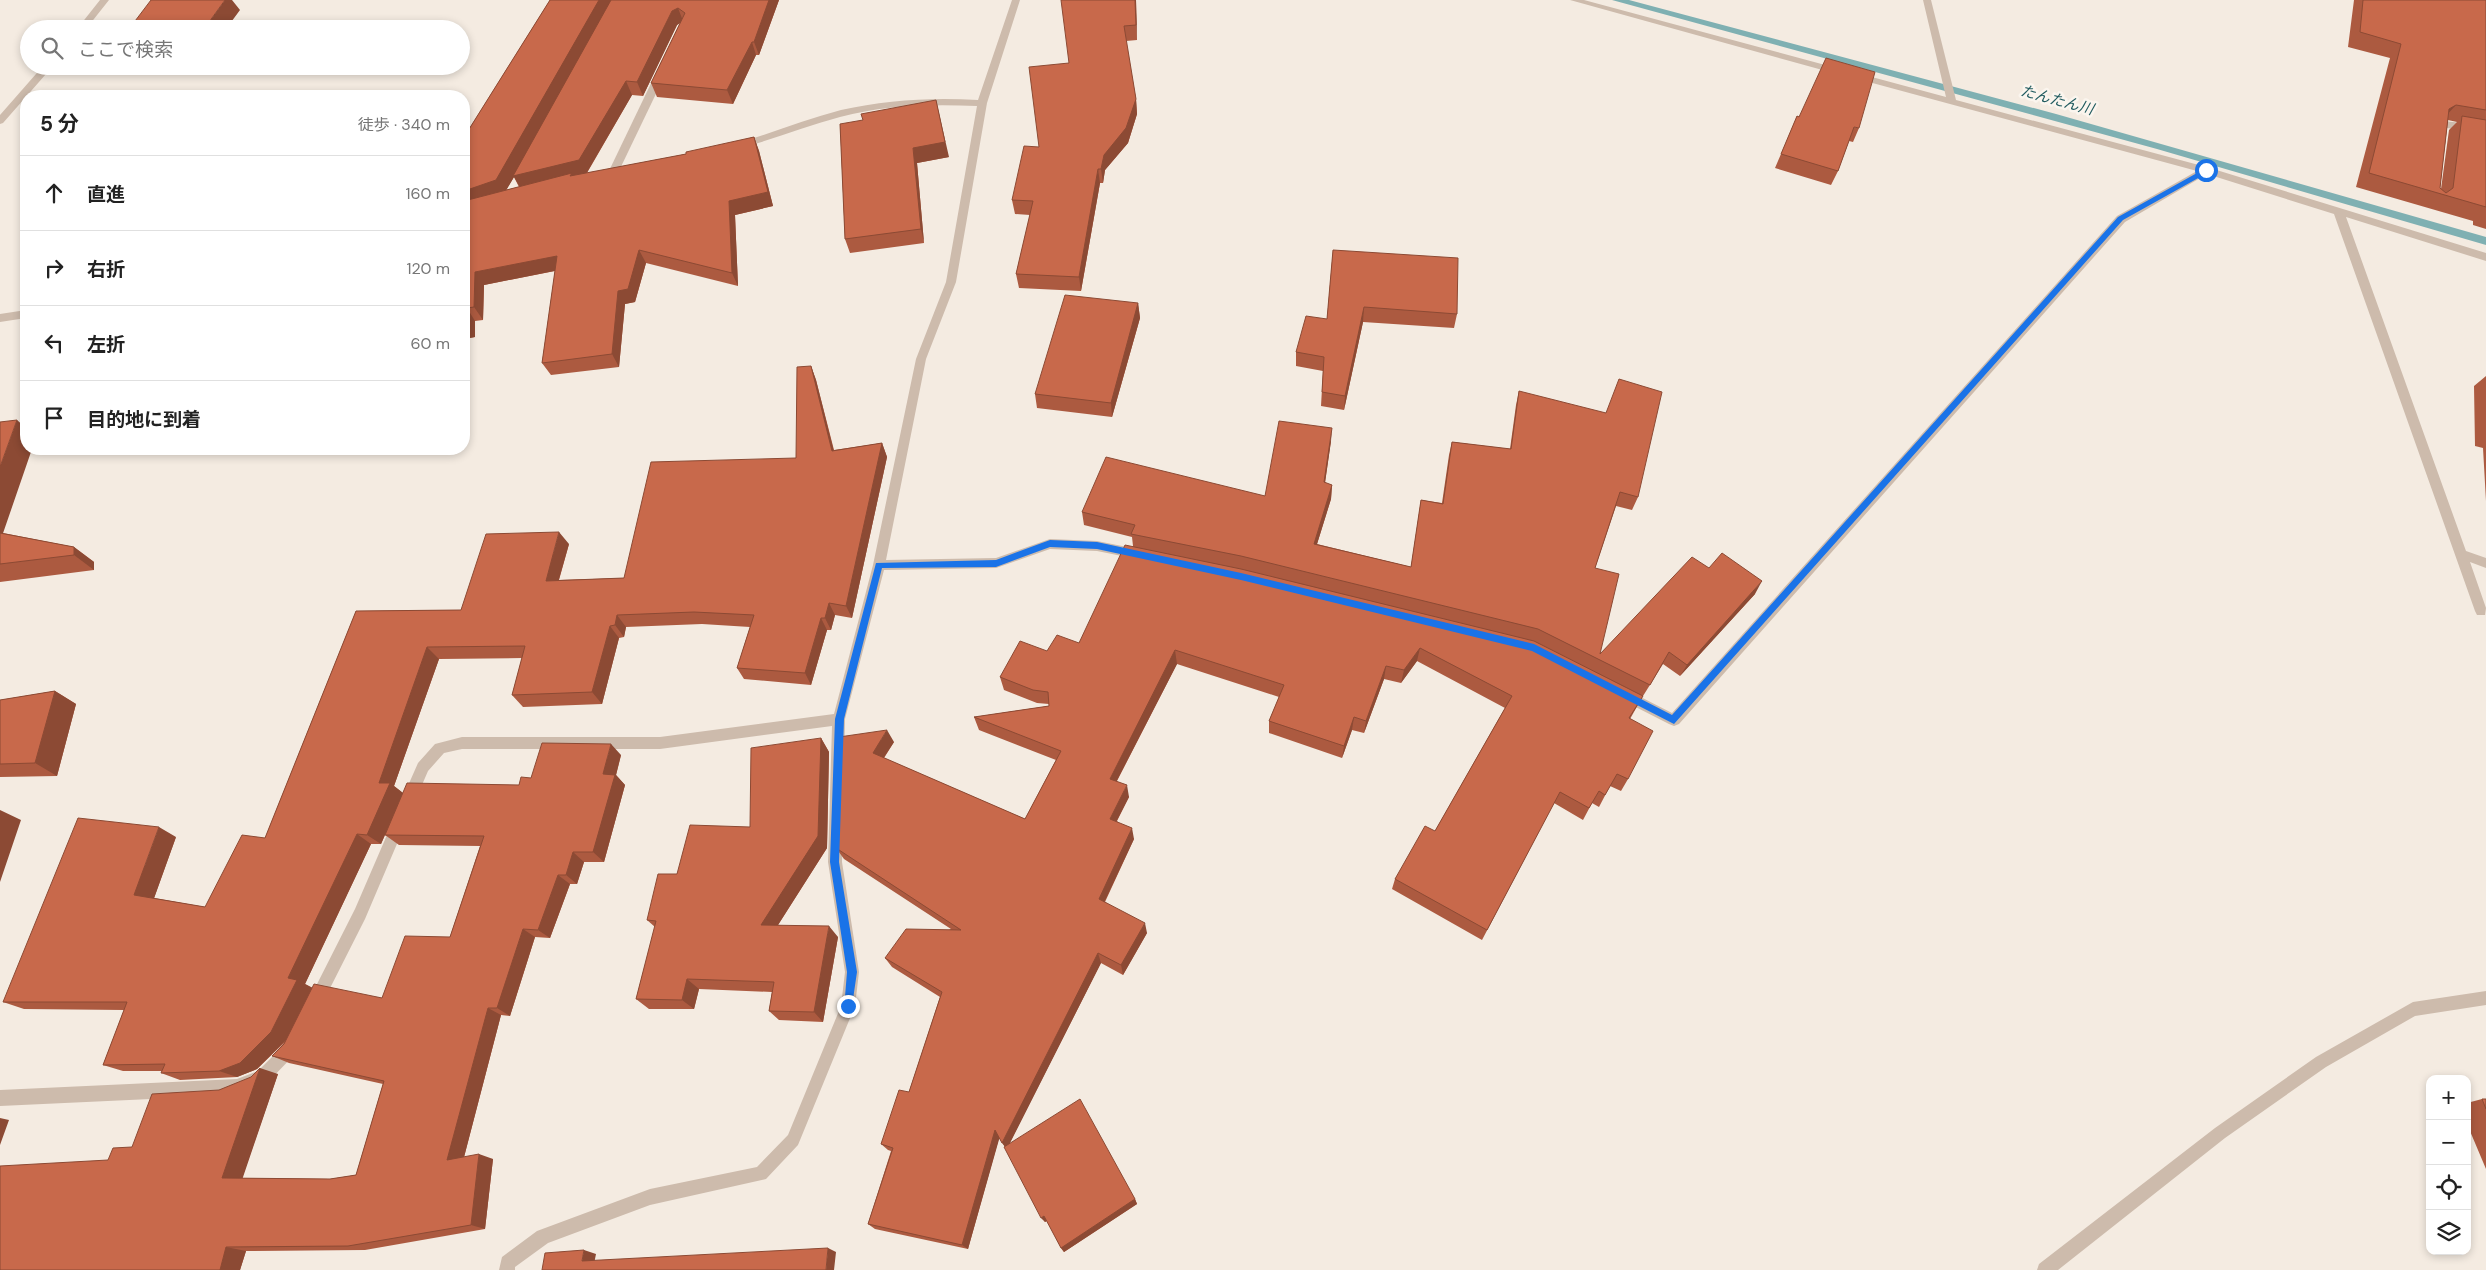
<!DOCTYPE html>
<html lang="ja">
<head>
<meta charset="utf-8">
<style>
	body { margin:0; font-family:"DM Sans","Noto Sans JP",sans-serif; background:#f2f2f2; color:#222 }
	.controls { position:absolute; right:15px; bottom:15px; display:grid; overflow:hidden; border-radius:10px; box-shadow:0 2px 8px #0003 }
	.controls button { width:45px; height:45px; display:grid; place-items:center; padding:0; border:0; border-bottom:1px solid #e0e0e0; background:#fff; color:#222; font:25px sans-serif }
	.stop { position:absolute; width:15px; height:15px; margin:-11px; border:4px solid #1a73e8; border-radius:50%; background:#fff }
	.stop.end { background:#1a73e8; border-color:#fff; box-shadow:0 1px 5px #0008 }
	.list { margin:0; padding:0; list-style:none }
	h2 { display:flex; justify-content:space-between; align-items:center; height:65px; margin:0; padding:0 20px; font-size:21px }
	h2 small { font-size:16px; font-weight:400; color:#767676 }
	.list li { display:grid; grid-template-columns:32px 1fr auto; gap:15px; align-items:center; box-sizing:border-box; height:75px; padding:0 20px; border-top:1px solid #e0e0e0 }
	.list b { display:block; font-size:19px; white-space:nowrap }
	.list em { font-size:16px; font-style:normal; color:#767676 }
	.icon { flex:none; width:28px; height:28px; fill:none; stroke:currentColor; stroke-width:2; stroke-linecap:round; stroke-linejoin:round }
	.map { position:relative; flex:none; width:2486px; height:1270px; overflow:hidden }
	.search { position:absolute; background:#fff; box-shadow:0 2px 8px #0003; left:20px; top:20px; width:450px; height:55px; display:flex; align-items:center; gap:12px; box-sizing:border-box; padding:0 18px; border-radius:28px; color:#767676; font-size:19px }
	.panel { position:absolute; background:#fff; box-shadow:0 2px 8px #0003; left:20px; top:90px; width:450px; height:365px; border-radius:20px }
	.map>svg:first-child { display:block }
</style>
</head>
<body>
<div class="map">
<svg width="2486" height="1270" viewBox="0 0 2486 1270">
	<rect width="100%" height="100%" fill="#f4ebe1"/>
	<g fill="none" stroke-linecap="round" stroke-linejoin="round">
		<path fill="#7fb0b2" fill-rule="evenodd" d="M1612,0H1629L2056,114L2486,237V245L2157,149Z"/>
		<path fill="#cdbbac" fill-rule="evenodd" d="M660,72L665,75L617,175L616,177H608L607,175L655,75Z"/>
		<path fill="#cdbbac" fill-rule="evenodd" d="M100,0H109L86,29H77Z
			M1012,0H1020L987,103L956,282L926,359L886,560L996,558L1050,539L1097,541L1137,549L1141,550L1143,554L1141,558L1137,559L1097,551L1050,549L996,568L884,570L845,719L842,862L859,972L855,1006L798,1145L766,1179L650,1205L548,1243L515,1267V1270H499L502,1257L537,1231L650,1189L757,1167L788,1135L841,1006L845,972L828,862L832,726L660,749H462L444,753L428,771L415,801L410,803L405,801L403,797L418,763L435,744L462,737H660L834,714L873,565L916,359L946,282L977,106C931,104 884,105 840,117C806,126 774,139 741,148L736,145L738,143C772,133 806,119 841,110C885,100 932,97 978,100Z
			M1570,0H1584L1840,69L1842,71L1837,74Z
			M1923,0H1931L1956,100L2210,168L2486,253V261L2346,217L2466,551L2486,558V568L2470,562L2486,608L2485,615H2477L2475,611L2334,214L2207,174L2125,222L1679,724L1674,726L1669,724L1620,699L1619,695L1620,691L1625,689L1672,713L2117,216L2197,171L1854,78L1852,76L1857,73L1946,97Z
			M43,66H53L3,123L0,124V115Z
			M2443,121L2463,123L2486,129V135L2447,128L2444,136H2438V124Z
			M26,310V318L0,322V314Z
			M398,819L403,821L405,825L365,919L322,1004L317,1006L312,1004L310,999L312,994L355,909L393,821Z
			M2486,991V1005L2415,1016L2326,1067L2225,1138L2058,1270H2037L2039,1264L2215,1128L2316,1057L2413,1002Z
			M291,1041L296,1043L298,1048L296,1053L268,1082L237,1095L0,1106V1090L237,1079L258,1071L286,1043Z"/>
	</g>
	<path fill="#ac5a40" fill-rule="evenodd" d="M550,0H779L759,55H756L733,104L657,97L651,83L680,23L677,25L643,96L632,95L587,173L686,154L754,137L759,151L773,206L735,215L738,286L646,263L635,302L625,304L619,367L551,375L542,363L555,271L484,285L483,320L475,321V337L464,339V134H466ZM514,177L519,187L506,190Z
		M1136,0L1137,40L1126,41L1136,99L1137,114L1128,143L1105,170L1103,183H1100L1081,291L1019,288L1016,274L1030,215L1015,214L1012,200L1039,147L1069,63Z
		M2354,0H2486V229L2473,225V221L2356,187L2390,58L2348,47ZM2448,120L2457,122L2449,130L2441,189L2440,188Z
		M122,66H188L185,70L123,67Z
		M1797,116L1859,128L1853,142L1849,141L1838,171L1831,185L1775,168Z
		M840,124L949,157L917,163L924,243L850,253L845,239Z
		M1333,250L1457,314L1454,328L1363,322L1344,410L1321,406L1323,371L1296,366V352L1327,319Z
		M1138,303L1140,318L1112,417L1037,408L1035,394Z
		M811,366L816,380L834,450L882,443L887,457L852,618L835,615L831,630H827L811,685L744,679L737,668L750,627L702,624L626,627L624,637L619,638L602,704L523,707L512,695L522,658L439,659L394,786L403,793L519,785L531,778L621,755L616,775L625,785L604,862H584L577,884H570L550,938L535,937L510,1016L501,1015L464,1157L493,1159L485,1229L365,1250L246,1251L240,1270H0L108,1160L132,1147L219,1090L278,1074L242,1178L330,1179L356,1175L383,1084L289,1063L272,1056L285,1042L257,1069L237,1077L180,1080L161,1073L162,1071H123L103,1065L124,1010L24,1009L3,1002L176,837L154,898L205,907L265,838L356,611L461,610L569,544L559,580L624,578L796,458ZM385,835L399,845L480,846L450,937L382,998L312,988L305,984L371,844H381Z
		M2486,376V501L2483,448L2475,446L2474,386Z
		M1519,391L1638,497L1632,510L1616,506L1595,568L1600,654L1709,568L1755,594L1680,676L1663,664L1643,696L1630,719L1628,779L1621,791L1610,786L1599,807L1592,803L1583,820L1554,803L1482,940L1392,889L1395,879L1435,831L1505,708L1417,661L1401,683L1384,679L1364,733L1352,730L1342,758L1269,733V721L1279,697L1177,664L1117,781L1129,797L1117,821L1134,839L1105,902L1147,933L1123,975L1101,963L1009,1144L1135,1199L1137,1204L1064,1252L1061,1248L1047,1221L1045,1222L1005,1147L999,1138L968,1249L875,1229L868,1224L891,1151L888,1150L881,1144L909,1092L940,997L892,967L885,958L951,929L844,859L836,848L839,737L894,742L884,758L1025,819L1056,760L979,730L974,717L1049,706V704L1037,703L1004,690L1000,677L1047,651L1079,643L1133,546L1132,537L1084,525L1082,512L1265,496L1331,441L1325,483L1332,485L1331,499L1317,544L1411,567L1421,500L1442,503L1449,455L1452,442L1510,449L1516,405Z
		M0,422L3,533L74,547L94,562V570L0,582Z
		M55,691L76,704L57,776L0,777V700Z
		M821,738L829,752L827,848L778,925L838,937L823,1022L779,1020L769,1011L772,992L699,989L694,1009H649L636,999L655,927L647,920L677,874L750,827Z
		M2482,1099H2486V1169L2467,1124V1103Z"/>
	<path fill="#8c4a34" d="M225,0H232L240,10L226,29H204Z
		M599,0H613L626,81L632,95L586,174L521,189L514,177L504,194L464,206V191Z
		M769,0H779L759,55L754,42Z
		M1135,0H1136L1137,40L1136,25Z
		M678,8L683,21L677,25L643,96L637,82L672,11Z
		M752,42L756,55L733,104L727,90Z
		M182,66H188L185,70Z
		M1136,99L1137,114L1128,143L1105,170L1103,183L1101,169L1104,155Z
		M936,100L949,157L917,163L924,243L921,229L913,148Z
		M2456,105L2443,119L2449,109Z
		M754,137L759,151L773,206L735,215L738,286L732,273L729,201Z
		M1098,169L1100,183L1081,291L1079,277Z
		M639,250L646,263L635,302L625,304L619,367L612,354L618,291Z
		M557,256L564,269L484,285L483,320L474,307L475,272Z
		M1138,303L1140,318L1112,417L1111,403Z
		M1364,307L1363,322L1344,410L1345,396Z
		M467,308L475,321V337L464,339V325Z
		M811,366L816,380L837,464L832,451Z
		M17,420L26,428V449H32L0,542V467Z
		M1332,428L1331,441L1323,496L1324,482Z
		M882,443L887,457L852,618L846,606Z
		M1332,485L1331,499L1313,557L1314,544Z
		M559,532L569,544L555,593L546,581Z
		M74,547L94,562V570L74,555Z
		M1762,581L1755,594L1680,676L1687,665Z
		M829,603L835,615L831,630L825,618Z
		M617,615L626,627L624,637L615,625Z
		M821,618L827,630L811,685L805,673Z
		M610,626L619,638L602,704L592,692Z
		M427,647L439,659L394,786L403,793L381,844L367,835L379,783Z
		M1420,648L1417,661L1401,683L1404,670Z
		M1175,650L1177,664L1112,790L1110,779Z
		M1386,666L1384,679L1364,733L1366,721Z
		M55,691L76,704L57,776L35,763Z
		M1354,717L1352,730L1342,758L1344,746Z
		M887,730L894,742L879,765L873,753Z
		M821,738L829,752L827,848L771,936L761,925Z
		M611,744L621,755L616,775L625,785L604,862L593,852L603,774Z
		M1127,785L1129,797L1112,830L1110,819Z
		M0,810L21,820L0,882Z
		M159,827L176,837L152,904L134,895Z
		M1132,828L1134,839L1101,909L1099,899Z
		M357,834L371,844L305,984L313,988L287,1039L257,1069L237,1077L219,1071L288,978Z
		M573,852L584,862L577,884L566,875Z
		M558,875L570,884L550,938L538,930Z
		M1145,923L1147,933L1123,975L1121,965Z
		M829,926L838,937L823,1022L814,1012Z
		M523,929L535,937L510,1016L497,1008Z
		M1098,953L1101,963L1007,1149L1002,1143Z
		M687,979L699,989L694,1009L682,1000Z
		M488,1008L501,1015L462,1165L447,1160Z
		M260,1068L278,1074L241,1183L222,1178Z
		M0,1118L9,1120L0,1145Z
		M995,1130L1000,1136L968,1249L962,1245Z
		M479,1154L493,1159L485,1229L471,1225Z
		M1135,1199L1137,1204L1064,1252L1061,1248Z
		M1044,1216L1048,1220L1045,1222L1041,1218Z
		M226,1247L246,1251L240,1270H220Z
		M828,1248L836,1252L834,1270H826Z
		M584,1250L596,1254L594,1264L582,1261Z"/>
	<path fill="#c8694b" stroke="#8c4a34" d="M151,0H225L204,29H129Z
		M550,0H599L496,180L464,191V134H466Z
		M611,0H769L754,42H752L727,90L651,83L685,13L678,8L672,11L637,82L626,81L579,160L513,176Z
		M1061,0H1135L1136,25L1124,26L1136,99L1126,128L1104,155L1101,169H1098L1079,277L1016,274L1033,201L1012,200L1024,146L1039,147L1029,67L1069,63Z
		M2363,0H2486V110L2456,105L2449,109L2440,188L2446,193L2453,188L2462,116L2486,120V207L2369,173L2401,44L2360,32Z
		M1826,58L1875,72L1859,128L1854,127L1838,171L1781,154L1797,116L1799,117Z
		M936,100L945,142L913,148L921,229L845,239L840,124L863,120L861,114Z
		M754,137L768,192L729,201L732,273L639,250L628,289L618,291L612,354L542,363L557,256L475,272L474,307L467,308L466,324L464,325V201L572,173L570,176L686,154V152Z
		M1333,250L1458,258L1457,314L1364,307L1345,396L1322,392L1324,357L1296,352L1306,316L1327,319Z
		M1065,295L1138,303L1111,403L1035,394Z
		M811,366L832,451L882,443L846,606L829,603L825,618H821L805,673L737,668L754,615L694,612L617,615L615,625L610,626L592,692L512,695L525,646L427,647L379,783H390L367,835L357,834L288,978L297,980L271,1032L240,1063L219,1071L161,1073L165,1064L103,1065L127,1002H3L78,818L159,827L134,895L205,907L242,835L265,838L356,611L461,610L486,534L559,532L546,581L624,578L651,462L796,458L797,367Z
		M1619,379L1662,392L1638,497L1620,492L1595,568L1619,574L1600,654L1692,557L1709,568L1722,553L1762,581L1687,665L1669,652L1650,685L1538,629L1241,556L1131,534L1135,525L1082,512L1106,457L1265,496L1279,421L1332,428L1324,482L1332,485L1314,544L1411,567L1421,500L1443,504L1452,442L1511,449L1519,391L1606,413Z
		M17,420L0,467V422Z
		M0,533L74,547V555L0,564Z
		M1125,545L1241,569L1534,641L1643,696L1629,718L1653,731L1628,779L1617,774L1605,795L1599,791L1589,808L1560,792L1487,930L1395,879L1425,826L1435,831L1512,696L1420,648L1404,670L1386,666L1366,721L1354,717L1344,746L1269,721L1284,685L1175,650L1110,779L1127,785L1110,819L1132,828L1099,899L1145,923L1121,965L1098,953L1002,1143L995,1130L962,1245L868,1224L893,1148L881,1144L899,1090L909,1092L942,992L885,958L906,929L961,930L836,848L839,737L887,730L873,753L1025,819L1061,751L974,717L1049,706L1048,692L1033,690L1000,677L1020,641L1047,651L1057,635L1079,643Z
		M55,691L35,763L0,764V700Z
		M821,738L818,836L761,925L829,926L814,1012L769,1011L774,982L687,979L682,1000L636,999L656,921L647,920L658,874H677L690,825L750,827L751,748Z
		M542,743L611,744L603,774L615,775L593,852H573L566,875H558L538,930L523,929L497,1008H488L447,1160L479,1154L471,1225L348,1246L226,1247L220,1270H0V1166L108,1160L113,1148L132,1147L152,1094L219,1090L251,1077L260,1068L222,1178L330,1179L356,1175L384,1081L272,1056L284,1044L314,984L382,998L405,936L450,937L484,836L385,835L407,783L519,785L521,777L531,778Z
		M1080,1099L1135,1199L1061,1248L1044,1216L1041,1218L1004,1147Z
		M2482,1099H2486V1109Z
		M828,1248L826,1270H542L545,1253L584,1250L582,1261Z"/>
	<path fill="#1a73e8" d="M2206,168L2209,172L2123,220L1674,724L1532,651L1241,580L1097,549L1050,547L996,567L882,568L844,719L839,862L857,972L852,1006L848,1011L844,1009L847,972L830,862L835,719L876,563L996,560L1050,540L1097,542L1241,573L1534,644L1672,715L2118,217Z"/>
	<g text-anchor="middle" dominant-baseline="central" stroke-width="5" stroke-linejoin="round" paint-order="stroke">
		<g font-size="15" font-style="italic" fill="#1f5a5e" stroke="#fbf5ee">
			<text transform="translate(2057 100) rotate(15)">たんたん川</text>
		</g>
	</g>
</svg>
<div class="controls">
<button>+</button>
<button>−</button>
<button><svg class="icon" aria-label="locate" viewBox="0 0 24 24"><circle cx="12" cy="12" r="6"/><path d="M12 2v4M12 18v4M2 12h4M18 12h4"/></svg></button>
<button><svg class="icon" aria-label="layers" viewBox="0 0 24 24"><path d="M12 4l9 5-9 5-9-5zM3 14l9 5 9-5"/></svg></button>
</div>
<div class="stop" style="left:2206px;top:170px"></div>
<div class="stop end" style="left:848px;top:1006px"></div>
<div class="search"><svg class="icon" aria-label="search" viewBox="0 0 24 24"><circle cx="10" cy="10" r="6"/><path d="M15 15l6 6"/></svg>ここで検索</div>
<section class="panel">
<h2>5 分<small>徒歩 · 340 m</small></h2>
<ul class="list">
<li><svg class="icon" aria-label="ahead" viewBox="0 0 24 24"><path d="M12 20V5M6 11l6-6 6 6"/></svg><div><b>直進</b></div><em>160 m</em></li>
<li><svg class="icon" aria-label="right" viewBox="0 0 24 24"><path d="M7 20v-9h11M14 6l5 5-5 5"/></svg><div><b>右折</b></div><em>120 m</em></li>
<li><svg class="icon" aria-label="left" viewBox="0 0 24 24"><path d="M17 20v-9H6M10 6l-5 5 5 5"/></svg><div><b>左折</b></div><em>60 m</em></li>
<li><svg class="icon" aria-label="arrive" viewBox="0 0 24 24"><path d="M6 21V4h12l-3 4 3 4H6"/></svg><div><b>目的地に到着</b></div></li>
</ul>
</section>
</div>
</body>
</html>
